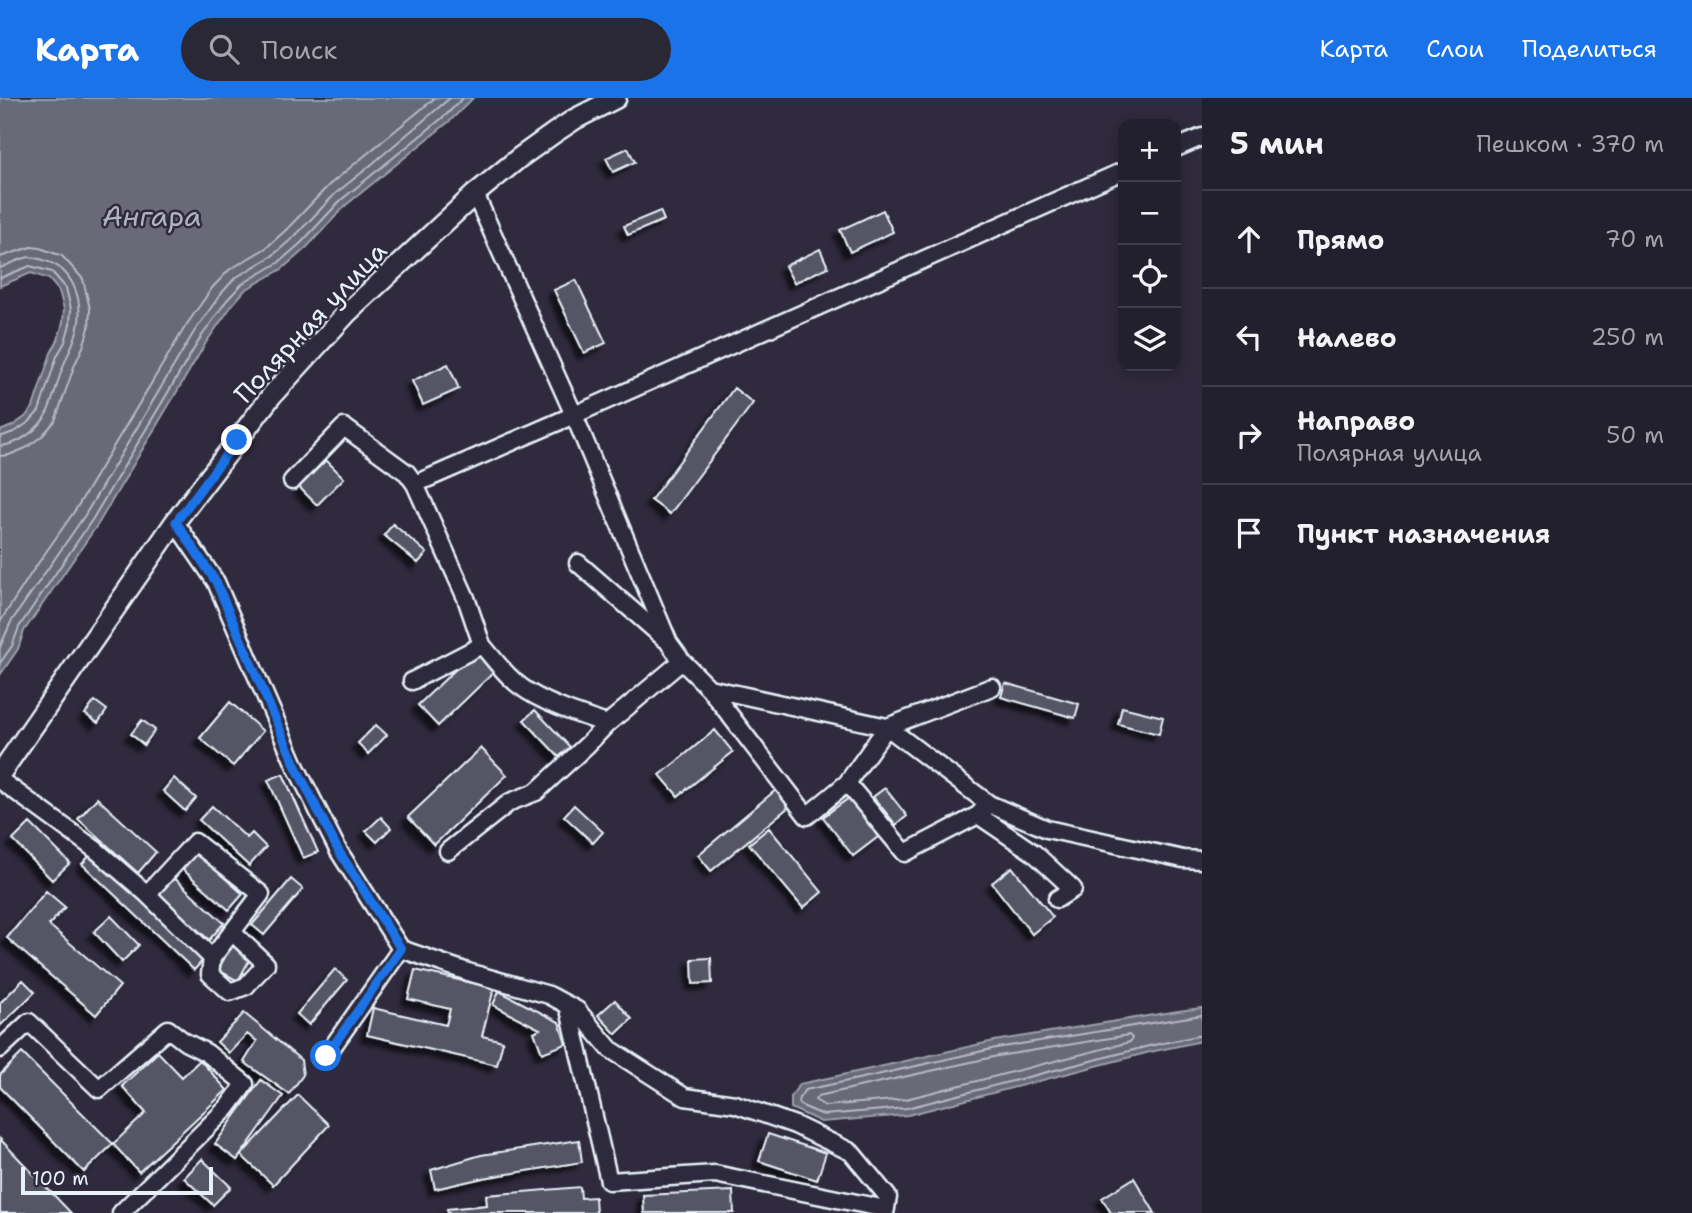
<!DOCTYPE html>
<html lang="ru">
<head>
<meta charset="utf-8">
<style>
	body { margin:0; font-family:"Shantell Sans",sans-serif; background:#2b2836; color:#f1f3f6 }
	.controls { position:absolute; right:21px; top:21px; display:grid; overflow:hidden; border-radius:14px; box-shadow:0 4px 18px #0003 }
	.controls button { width:63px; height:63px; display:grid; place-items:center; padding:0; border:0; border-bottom:2px solid #403e4a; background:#23202e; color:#f1f3f6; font:35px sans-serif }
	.scale { position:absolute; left:21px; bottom:18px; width:192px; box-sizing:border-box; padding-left:7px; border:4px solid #e8f1f8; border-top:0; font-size:19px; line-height:24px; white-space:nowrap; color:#e8f1f8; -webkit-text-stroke:5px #2f2a3d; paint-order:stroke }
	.stop { position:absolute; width:21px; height:21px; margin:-16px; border:5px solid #1a73e8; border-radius:50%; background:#fff }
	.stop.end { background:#1a73e8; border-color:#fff; box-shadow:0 2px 7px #0008 }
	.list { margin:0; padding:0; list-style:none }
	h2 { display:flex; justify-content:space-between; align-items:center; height:91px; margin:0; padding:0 28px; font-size:30px }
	h2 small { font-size:23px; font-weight:400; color:#a3a3aa }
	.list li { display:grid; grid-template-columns:46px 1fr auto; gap:21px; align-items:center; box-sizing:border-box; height:98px; padding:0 28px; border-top:2px solid #403e4a }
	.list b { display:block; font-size:26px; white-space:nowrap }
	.list p { margin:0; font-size:23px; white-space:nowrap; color:#a3a3aa }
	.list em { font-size:23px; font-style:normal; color:#a3a3aa }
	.icon { flex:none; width:38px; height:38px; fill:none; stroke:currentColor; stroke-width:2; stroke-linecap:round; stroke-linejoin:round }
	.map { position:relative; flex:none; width:1202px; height:1115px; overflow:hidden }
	header { display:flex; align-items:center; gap:42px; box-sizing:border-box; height:98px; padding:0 35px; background:#1a73e8; color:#fff }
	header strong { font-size:33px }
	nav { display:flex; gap:38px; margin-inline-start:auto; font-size:24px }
	.search { width:490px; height:63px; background:#2b2836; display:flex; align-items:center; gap:18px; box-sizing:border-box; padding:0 24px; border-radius:38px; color:#a3a3aa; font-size:26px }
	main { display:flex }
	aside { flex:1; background:#23202e }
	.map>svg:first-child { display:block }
</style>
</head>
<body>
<header>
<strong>Карта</strong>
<div class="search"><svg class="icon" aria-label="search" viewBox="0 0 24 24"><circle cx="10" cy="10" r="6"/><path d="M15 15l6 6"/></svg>Поиск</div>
<nav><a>Карта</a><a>Слои</a><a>Поделиться</a></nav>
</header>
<main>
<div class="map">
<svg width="1202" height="1115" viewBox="0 0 1202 1115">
	<defs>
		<filter id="shadow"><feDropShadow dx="-6" dy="6" stdDeviation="2" flood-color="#0009"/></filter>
	</defs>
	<rect width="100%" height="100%" fill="#2f2a3d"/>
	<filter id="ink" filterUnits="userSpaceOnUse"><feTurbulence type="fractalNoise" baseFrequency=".0143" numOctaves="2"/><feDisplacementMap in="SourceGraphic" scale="14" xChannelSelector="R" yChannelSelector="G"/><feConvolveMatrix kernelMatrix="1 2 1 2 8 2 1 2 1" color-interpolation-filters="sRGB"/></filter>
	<g filter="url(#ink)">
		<path fill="#696978" stroke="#9c9fab" stroke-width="2" d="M0,0H473L451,22L346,107L306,150L282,171L245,192L233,206L207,243L98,426L24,533L18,551L0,577V333L12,328L25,319L33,309L51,255L58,242L63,224L64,211L59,193L49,181L31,175L0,188Z
			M1202,910V943L1150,954L908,1017L821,1024L791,1010V998L800,986L870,971L994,943L1178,913Z"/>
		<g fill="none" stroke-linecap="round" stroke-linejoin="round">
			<path stroke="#b5bbc5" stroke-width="2" d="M0,159L31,149L40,150L62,158L83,181L90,211L89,230L83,249L75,266L55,323L42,338L26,350L9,357L0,358
				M0,170C9,167 20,160 30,159C36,159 41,162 46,163C72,171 82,199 79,224C77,241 68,254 63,269C57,284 54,301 47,315C40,331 18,347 0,348
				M0,180L30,168L52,174L66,190L71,211L70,226L65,244L57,258L39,313L29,324L16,333L0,339
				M0,524L32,474L76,411L185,229L212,190L229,172L266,150L287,131L329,87L435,0
				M0,549L11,524L85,417L194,234L220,197L235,180L272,158L295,138L336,95L365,72L450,0
				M0,565L12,548L19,529L92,422L201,239L227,202L242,186L278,165L301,145L341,102L446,17L463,0
				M1202,917L996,950L872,978L805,992L799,1000L798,1004L800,1007L823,1017L907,1010L1149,948L1202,937
				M1129,937L1132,940L1130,944L906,1001L825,1008L815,1002L818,998L998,958Z"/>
		</g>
		<path fill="#575565" stroke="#e8f1f8" stroke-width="2" filter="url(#shadow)" d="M628,50L635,64L613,74L606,60Z
			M883,112L893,134L850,154L840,132Z
			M660,113L664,122L628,137L624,128Z
			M820,151L828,169L794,185L785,168Z
			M576,182L606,245L584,255L554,192Z
			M448,266L459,291L423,307L412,283Z
			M734,290L753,305L670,416L651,402Z
			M326,362L344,380L317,407L299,389Z
			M393,426L427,455L418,465L384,437Z
			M476,552L496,572L438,628L418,607Z
			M1005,585L1079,606L1075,620L1001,599Z
			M95,603L107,612L98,625L85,616Z
			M230,604L263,633L233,668L200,640Z
			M1122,609L1163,619L1159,636L1118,626Z
			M535,612L570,649L559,659L524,622Z
			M142,622L155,632L144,647L131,636Z
			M376,627L387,637L368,656L358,645Z
			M715,632L733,654L678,698L660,677Z
			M481,650L507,677L434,747L408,719Z
			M283,676L318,754L303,760L268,682Z
			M174,680L196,700L185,713L163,693Z
			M885,690L907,718L896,727L873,699Z
			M777,691L790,708L711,773L698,757Z
			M97,700L156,754L138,775L78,721Z
			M849,700L878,739L853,758L823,719Z
			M574,707L603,734L593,745L564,718Z
			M212,708L247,740L252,735L266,749L249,768L199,722Z
			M381,719L391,730L377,744L366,733Z
			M30,725L70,765L52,782L13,742Z
			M769,730L822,794L803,810L749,746Z
			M93,754L206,859L194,872L82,766Z
			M195,754L243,796L229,812L181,770Z
			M1012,769L1053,819L1032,836L992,785Z
			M173,779L224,825L209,842L158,796Z
			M291,781L303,791L264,837L252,827Z
			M46,793L65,809L49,827L120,888L96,917L7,840Z
			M111,818L139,847L122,864L94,834Z
			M232,846L252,857L238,883L218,872Z
			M711,860L712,885L693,886L692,861Z
			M335,871L347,882L309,927L297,916Z
			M415,872L494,890L482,938L503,943L497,967L367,937L373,910L446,927L450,911L408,901Z
			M23,882L35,894L0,928V905Z
			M499,893L559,924L566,946L542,955L534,934L540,931L493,907Z
			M615,902L632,921L616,936L598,917Z
			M244,915L301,962L303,977L289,996L244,964L257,943L247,936L229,955L217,944Z
			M158,954L182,979L200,962L227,992L139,1074L113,1046L146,1015L122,988Z
			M22,955L113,1046L84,1074L0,989V977Z
			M261,982L283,998L237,1062L215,1046Z
			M298,997L329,1027L273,1087L241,1057Z
			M768,1036L826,1055L817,1082L759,1063Z
			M0,1041L71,1115H0Z
			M579,1042L582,1064L483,1080L435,1091L431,1072L481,1057Z
			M202,1061L231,1089L213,1107L184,1080Z
			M1134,1080L1155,1115H1111L1102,1100Z
			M580,1089L581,1100L595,1099L596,1115H448L447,1111L487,1107L486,1097Z
			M733,1093L734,1115H644L643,1097Z"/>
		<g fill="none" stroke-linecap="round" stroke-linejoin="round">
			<g stroke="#e8f1f8" stroke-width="21">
				<path id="minor" d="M1176,50L1202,39
					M475,96L574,317L1123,73
					M292,383L344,329L407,375L415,386
					M175,424L216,484L296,669L338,752L401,851L326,958
					M578,465L665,541
					M482,547C494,561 505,577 520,588C542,605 580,617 607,626
					M412,583L482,547L466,500L415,386L574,317L669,545L682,563L709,590L887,629L989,706L1047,731L1183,761L1202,762
					M709,590L807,718L847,685
					M0,682L96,752L147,796L195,744L261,796L212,860L147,796
					M989,706L978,717L905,755L847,685L887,629L992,589
					M978,717L1034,755L1073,791L1057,801
					M448,753L510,704L536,694L587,647L607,626L682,563
					M401,851L468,874L549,897L577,912L610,951L685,999L735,1006L795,1027L851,1054L888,1099L885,1115
					M212,860L210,876L230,894L246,888L266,866L232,834
					M568,907L609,1083L715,1076L886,1111
					M0,951L29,924L99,991L168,931L185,944L207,955L245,986L227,1010L121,1115"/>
			</g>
			<g stroke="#e8f1f8" stroke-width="24">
				<path id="major" d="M0,676L175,424L272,297L347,215L475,96L519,60L554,35L575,21L616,0"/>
			</g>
			<use href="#minor" stroke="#2f2a3d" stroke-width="16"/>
			<use href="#major" stroke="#2f2a3d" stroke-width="19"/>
		</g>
	</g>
	<g fill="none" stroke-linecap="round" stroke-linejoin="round" filter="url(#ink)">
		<path stroke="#1a73e8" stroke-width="9" d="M237,342L176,424L216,484L296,669L338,752L401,851L326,958"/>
	</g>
	<g text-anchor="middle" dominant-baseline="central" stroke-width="5" stroke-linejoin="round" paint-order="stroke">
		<g font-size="26" fill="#e8f1f8" stroke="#2f2a3d">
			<text transform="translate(310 224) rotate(-47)">Полярная улица</text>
		</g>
		<g font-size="28" font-style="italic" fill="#afb4be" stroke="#2f2a3d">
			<text x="152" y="118">Ангара</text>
		</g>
	</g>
</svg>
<div class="controls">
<button>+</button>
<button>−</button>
<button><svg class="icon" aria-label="locate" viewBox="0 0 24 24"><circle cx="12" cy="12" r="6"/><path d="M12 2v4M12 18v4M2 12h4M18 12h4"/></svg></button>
<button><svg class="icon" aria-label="layers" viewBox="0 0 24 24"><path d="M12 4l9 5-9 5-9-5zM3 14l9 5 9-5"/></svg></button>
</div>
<div class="scale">100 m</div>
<div class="stop" style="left:326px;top:958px"></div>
<div class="stop end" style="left:237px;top:342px"></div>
</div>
<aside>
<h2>5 мин<small>Пешком · 370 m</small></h2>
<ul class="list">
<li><svg class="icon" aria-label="ahead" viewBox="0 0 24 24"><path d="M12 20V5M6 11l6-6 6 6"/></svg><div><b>Прямо</b></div><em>70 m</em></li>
<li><svg class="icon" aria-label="left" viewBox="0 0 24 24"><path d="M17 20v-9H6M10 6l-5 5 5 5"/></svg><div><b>Налево</b></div><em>250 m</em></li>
<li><svg class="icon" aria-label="right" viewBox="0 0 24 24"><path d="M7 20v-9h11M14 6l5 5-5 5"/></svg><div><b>Направо</b><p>Полярная улица</p></div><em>50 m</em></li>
<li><svg class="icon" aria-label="arrive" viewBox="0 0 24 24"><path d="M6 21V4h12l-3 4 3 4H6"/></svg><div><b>Пункт назначения</b></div></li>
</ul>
</aside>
</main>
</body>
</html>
